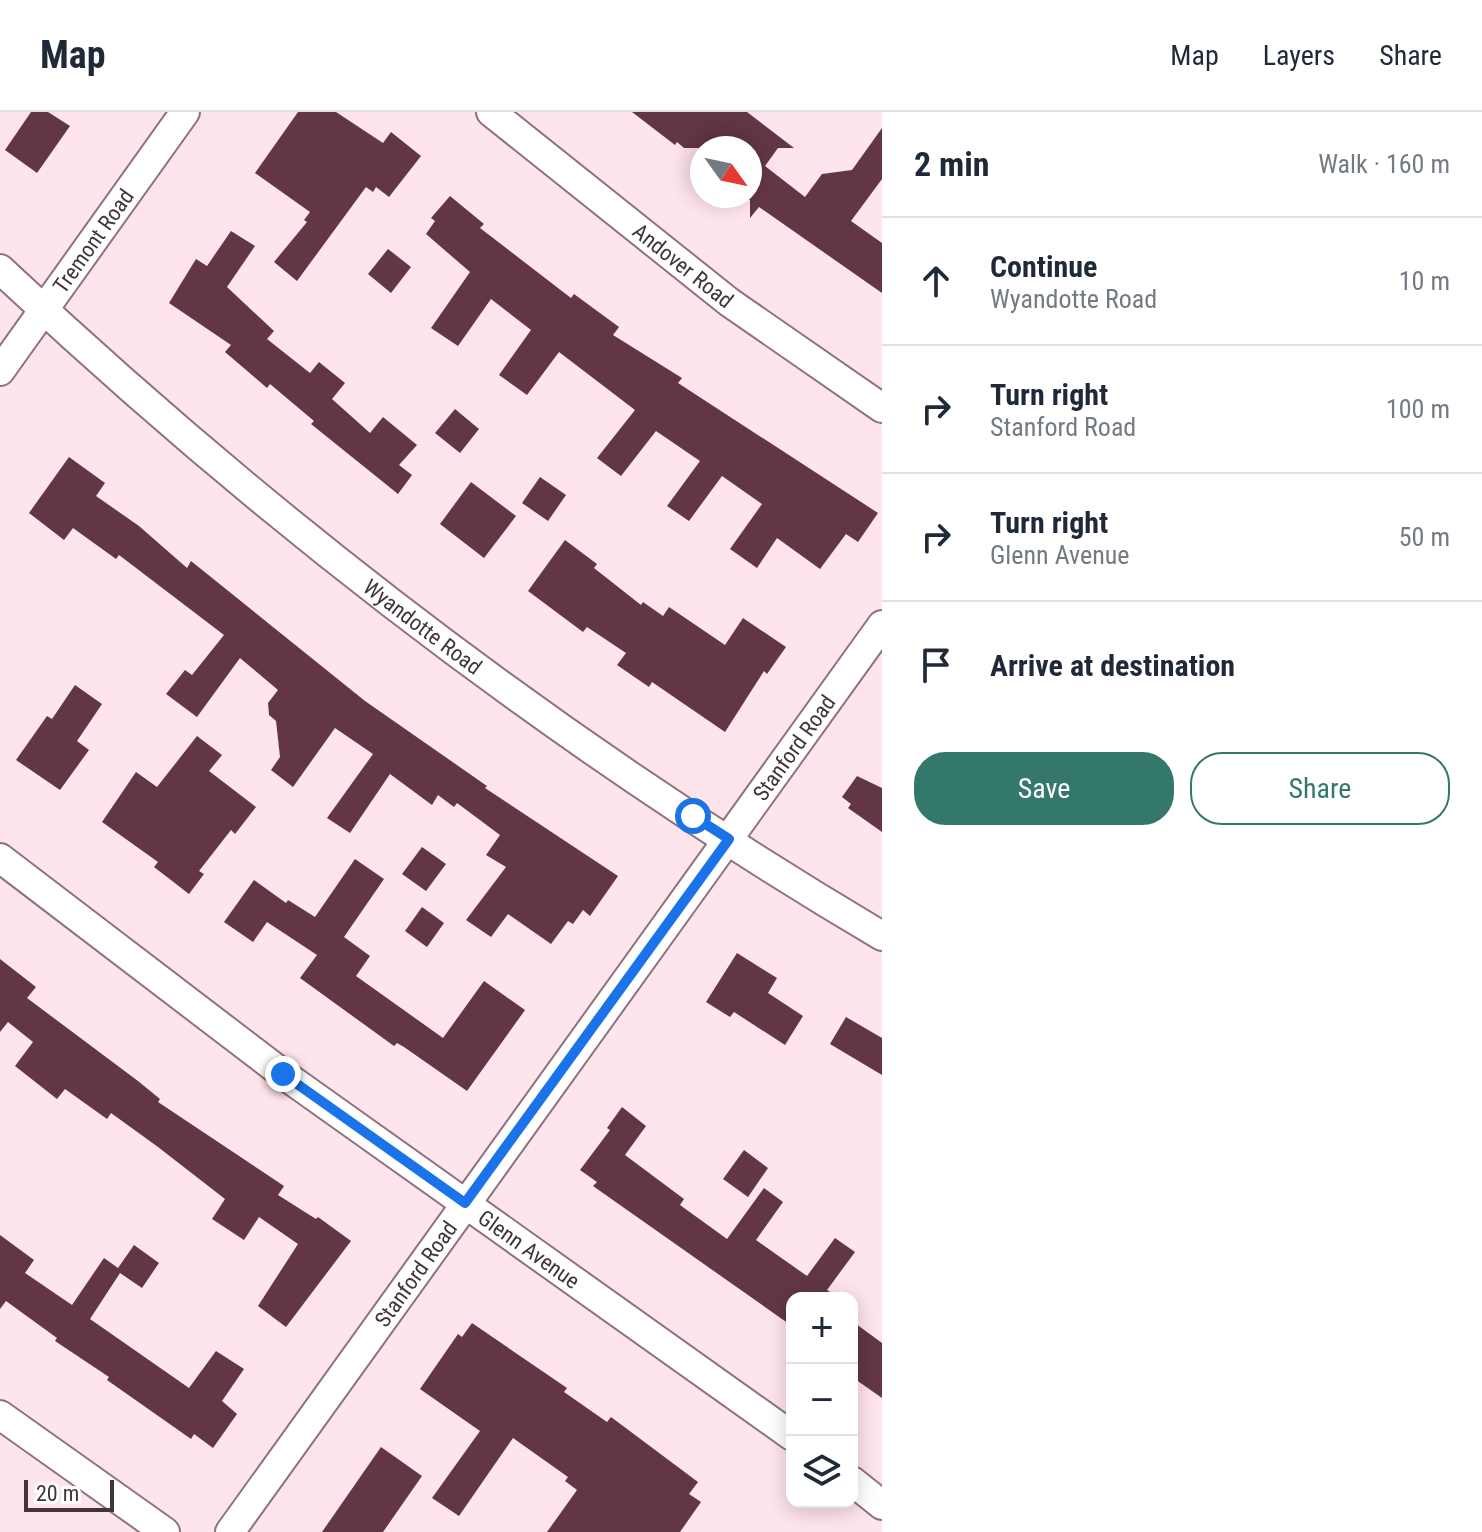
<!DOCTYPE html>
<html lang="en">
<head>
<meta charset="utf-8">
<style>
	body { margin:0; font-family:"Roboto Condensed",sans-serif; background:#f2f2f3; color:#1f2937 }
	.controls { position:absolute; right:24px; bottom:24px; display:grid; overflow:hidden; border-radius:16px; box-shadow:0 4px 20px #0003 }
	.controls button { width:72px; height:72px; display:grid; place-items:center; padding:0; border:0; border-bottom:2px solid #e0e1e3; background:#fff; color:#1f2937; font:40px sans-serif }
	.compass { position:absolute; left:690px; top:24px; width:72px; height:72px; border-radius:50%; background:#fff; box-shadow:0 4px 20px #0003; rotate:123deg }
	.scale { position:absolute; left:24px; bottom:20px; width:90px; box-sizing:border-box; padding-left:8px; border:4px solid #423539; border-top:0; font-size:22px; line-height:28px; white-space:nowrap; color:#423539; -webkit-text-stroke:6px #fff; paint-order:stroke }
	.stop { position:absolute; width:24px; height:24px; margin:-18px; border:6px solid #1a73e8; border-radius:50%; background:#fff }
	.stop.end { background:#1a73e8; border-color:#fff; box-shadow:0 2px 8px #0008 }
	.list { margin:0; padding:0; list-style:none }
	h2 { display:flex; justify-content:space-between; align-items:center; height:104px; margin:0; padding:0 32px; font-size:34px }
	h2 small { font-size:26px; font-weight:400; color:#747a83 }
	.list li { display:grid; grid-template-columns:52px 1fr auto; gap:24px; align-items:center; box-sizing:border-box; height:128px; padding:0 32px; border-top:2px solid #e0e1e3 }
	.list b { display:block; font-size:30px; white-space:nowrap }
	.list p { margin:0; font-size:26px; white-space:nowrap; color:#747a83 }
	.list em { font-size:26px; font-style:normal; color:#747a83 }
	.actions { display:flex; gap:16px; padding:24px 32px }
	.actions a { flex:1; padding:18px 0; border:2px solid #34786c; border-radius:32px; text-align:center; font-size:28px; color:#34786c }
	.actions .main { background:#34786c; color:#fff }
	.icon { flex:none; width:44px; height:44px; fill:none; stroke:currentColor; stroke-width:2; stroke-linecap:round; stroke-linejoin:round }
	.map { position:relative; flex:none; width:882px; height:1420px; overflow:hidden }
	header { display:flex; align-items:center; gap:48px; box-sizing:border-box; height:112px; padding:0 40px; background:#fff; border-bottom:2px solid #e0e1e3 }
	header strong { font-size:38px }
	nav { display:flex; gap:44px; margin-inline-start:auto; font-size:28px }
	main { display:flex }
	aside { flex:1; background:#fff }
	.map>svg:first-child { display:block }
</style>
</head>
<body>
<header>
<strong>Map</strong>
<nav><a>Map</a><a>Layers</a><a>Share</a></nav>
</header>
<main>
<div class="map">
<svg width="882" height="1420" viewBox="0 0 882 1420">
	<rect width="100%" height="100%" fill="#fee4eb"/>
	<path fill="#623645" d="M31,0H48L70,14L37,61L5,38Z
		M298,0H336L383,31L391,20L421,44L389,85L376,75L373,80L366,75L297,169L274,150L307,110L304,108L310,100L255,61Z
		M632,0H747L794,36H778L765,54L805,85L822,62L852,58L882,16V67L851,109L882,131V181L759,95L750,106V88L745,84H750V36H684L677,30L675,33Z
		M450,84L484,112L480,116L571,186L574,182L619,215L613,223L682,266L678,271L878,401L858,430L846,422L820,457L777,426L757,456L730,437L762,392L722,364L689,409L667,394L700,349L656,319L621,364L597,346L635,298L559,240L527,283L499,263L531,218L491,187L458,234L431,216L470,160L426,122L435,109L431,106Z
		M231,119L255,134L227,175L274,219L267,227L310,261L319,250L345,271L332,287L370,321L383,305L417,333L399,353L412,363L398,382L311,312L314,309L270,272L267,276L225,240L231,233L169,191L196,147L207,154Z
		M388,137L411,155L391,181L368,162Z
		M455,297L479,317L460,341L435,321Z
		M69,345L105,371L96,384L139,414L187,456L191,449L365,589L487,674L485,676L618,764L590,804L583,798L573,812L568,809L551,832L508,802L491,825L466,808L506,755L486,743L500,723L457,691L454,695L438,683L432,693L390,662L350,721L327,706L373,642L335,616L293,675L271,658L280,645L276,609L269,603L268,591L278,578L240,546L197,605L166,582L185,558L192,563L224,523L119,443L116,447L73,416L64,428L29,401Z
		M540,365L566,383L548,409L522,391Z
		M471,370L516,404L484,446L440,412Z
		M565,428L597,452L594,456L641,493L643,490L663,504L669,495L725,533L743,506L786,535L767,562L764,559L725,620L652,570L649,575L617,553L626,541L587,515L583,520L528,479Z
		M75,573L102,592L77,629L89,638L60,678L16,648L47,604L52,607Z
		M197,624L222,643L209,659L256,695L235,722L231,718L199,759L204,762L189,782L154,755L158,750L102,710L136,660L157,675Z
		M857,664L882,676V720L848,696L851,692L842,685Z
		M422,735L446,752L426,779L402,762Z
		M355,747L384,767L344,825L370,844L356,864L443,926L484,869L525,898L467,979L404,935L397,931L394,934L300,866L317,843L267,810L253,830L224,810L254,768L286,791L288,788L315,805Z
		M422,795L444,811L427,835L405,819Z
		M737,841L777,866L768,881L803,904L785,933L734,900L730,905L706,890Z
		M0,847L36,875L27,886L138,969L160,987L158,990L284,1074L278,1083L316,1107L318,1105L351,1129L286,1215L258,1194L298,1132L259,1105L244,1128L212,1107L225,1087L158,1035L111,1001L107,1007L65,977L57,987L15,954L33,930L8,910L0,920Z
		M846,905L882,926V963L830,932Z
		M622,995L646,1014L625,1043L684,1087L680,1093L727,1127L764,1076L783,1090L756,1128L807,1164L835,1126L855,1140L827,1178L839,1186H792V1214L593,1074L597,1070L580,1058L610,1018L607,1016Z
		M744,1038L768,1056L748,1085L723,1067Z
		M0,1123L34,1148L25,1161L72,1193L104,1146L118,1156L134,1133L159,1151L142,1176L120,1161L90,1207L189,1276L216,1239L244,1257L222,1289L237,1302L213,1336L194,1322L191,1327L107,1268L109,1265L55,1229L57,1226L6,1189L0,1197Z
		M852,1209L882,1231V1286L852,1265Z
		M472,1211L567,1276L564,1280L607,1310L611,1305L698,1370L689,1382L701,1390L680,1420H547L577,1378L565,1369L568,1365L513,1326L459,1404L432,1386L480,1319L420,1277L458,1222L462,1225Z
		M381,1335L422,1364L383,1420H322Z"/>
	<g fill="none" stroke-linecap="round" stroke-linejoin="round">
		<g stroke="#8f727a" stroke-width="32">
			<g id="street">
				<path id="s1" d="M491,0L729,190L882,296"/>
				<path id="s2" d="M0,157C269,410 564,636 882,824"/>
				<path id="s3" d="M0,259L185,0"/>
				<path id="s4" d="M0,746L283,962L792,1324"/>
				<path d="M0,1303L165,1420"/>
				<path d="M852,1369L882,1393"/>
				<path id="s5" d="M230,1420L882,513"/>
			</g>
		</g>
		<use href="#street" stroke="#fff" stroke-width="28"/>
	</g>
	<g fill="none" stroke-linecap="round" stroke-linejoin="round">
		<path stroke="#1a73e8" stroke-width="10" d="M283,962L465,1091L729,727L693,704"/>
	</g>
	<g text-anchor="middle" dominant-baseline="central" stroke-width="8" stroke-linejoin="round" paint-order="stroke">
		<g font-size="22" fill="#423539" stroke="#fff">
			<text stroke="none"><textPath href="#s3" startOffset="160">Tremont Road</textPath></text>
			<text stroke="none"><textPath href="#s1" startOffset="246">Andover Road</textPath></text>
			<text stroke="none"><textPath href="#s2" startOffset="554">Wyandotte Road</textPath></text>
			<text stroke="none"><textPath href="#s5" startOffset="966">Stanford Road</textPath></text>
			<text stroke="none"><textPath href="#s4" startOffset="658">Glenn Avenue</textPath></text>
			<text stroke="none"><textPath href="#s5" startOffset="318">Stanford Road</textPath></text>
		</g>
	</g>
</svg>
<div class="controls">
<button>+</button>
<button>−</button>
<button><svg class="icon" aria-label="layers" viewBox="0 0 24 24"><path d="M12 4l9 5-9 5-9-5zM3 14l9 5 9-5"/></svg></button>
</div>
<svg class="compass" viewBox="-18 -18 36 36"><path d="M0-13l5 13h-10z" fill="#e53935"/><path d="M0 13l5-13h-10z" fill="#747a83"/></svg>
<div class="scale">20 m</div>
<div class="stop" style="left:693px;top:704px"></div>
<div class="stop end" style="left:283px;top:962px"></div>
</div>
<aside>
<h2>2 min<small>Walk · 160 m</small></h2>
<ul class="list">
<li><svg class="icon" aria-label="ahead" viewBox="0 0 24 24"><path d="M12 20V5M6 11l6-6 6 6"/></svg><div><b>Continue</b><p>Wyandotte Road</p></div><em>10 m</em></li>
<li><svg class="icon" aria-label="right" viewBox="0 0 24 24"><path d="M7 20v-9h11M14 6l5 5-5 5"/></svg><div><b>Turn right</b><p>Stanford Road</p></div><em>100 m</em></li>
<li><svg class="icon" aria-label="right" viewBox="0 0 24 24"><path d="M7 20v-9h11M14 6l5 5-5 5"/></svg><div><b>Turn right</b><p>Glenn Avenue</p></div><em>50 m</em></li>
<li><svg class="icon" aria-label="arrive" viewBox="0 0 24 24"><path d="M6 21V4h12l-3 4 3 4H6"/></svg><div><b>Arrive at destination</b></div></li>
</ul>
<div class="actions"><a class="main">Save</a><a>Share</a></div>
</aside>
</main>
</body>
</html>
